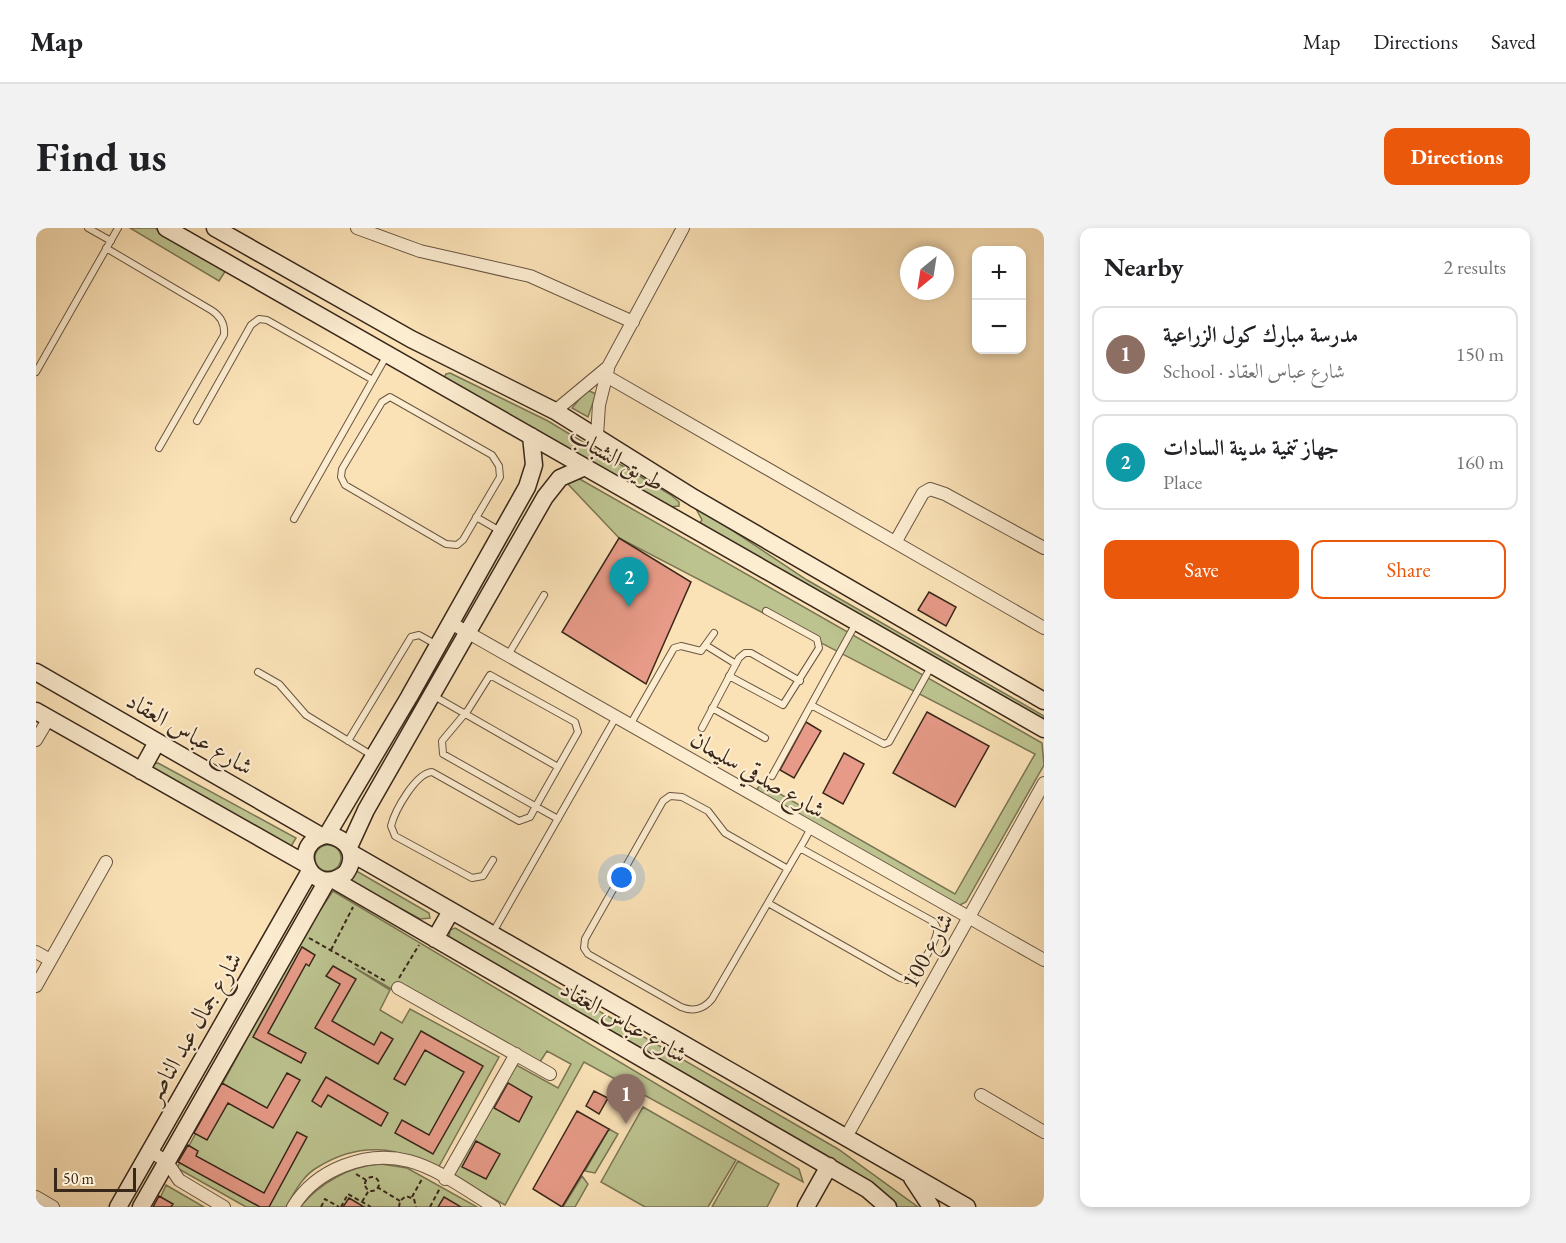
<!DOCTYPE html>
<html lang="en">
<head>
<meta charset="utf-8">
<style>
	body { margin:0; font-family:"EB Garamond",Amiri,serif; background:#f2f2f2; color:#202124 }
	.controls { position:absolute; right:18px; top:18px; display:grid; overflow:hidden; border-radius:12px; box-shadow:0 3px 9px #0003 }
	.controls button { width:54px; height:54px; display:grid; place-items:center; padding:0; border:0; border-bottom:2px solid #e0e0e0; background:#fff; color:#202124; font:30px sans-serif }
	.compass { position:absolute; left:864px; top:18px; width:54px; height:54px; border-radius:50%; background:#fff; box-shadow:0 3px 9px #0003; rotate:210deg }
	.scale { position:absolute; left:18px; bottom:15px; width:82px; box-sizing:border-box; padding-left:6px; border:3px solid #39271a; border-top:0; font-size:16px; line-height:21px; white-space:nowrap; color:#39271a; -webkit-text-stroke:4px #fcecd0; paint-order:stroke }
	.you { position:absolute; left:586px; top:650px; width:21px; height:21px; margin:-15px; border:4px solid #fff; border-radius:50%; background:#1a73e8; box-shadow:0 0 0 9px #1a73e833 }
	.badge { display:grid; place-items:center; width:39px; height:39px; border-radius:50%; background:#ea580c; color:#fff; font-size:20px; font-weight:700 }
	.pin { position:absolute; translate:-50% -50px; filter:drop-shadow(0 2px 3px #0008) }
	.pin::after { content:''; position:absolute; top:32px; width:21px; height:18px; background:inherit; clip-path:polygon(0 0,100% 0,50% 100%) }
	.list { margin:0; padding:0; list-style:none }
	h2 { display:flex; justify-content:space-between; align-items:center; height:78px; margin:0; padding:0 24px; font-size:26px }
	h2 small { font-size:20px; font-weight:400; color:#757577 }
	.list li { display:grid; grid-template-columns:39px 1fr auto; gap:18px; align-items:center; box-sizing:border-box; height:96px; margin:0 12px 12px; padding:0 12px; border:2px solid #e0e0e0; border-radius:12px }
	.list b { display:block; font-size:22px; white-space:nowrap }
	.list p { margin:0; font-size:20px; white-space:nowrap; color:#757577 }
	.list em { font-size:20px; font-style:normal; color:#757577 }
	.actions { display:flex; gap:12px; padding:18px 24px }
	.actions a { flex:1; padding:14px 0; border:2px solid #ea580c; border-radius:12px; text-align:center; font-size:21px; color:#ea580c }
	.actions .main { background:#ea580c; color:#fff }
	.map { position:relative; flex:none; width:1008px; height:979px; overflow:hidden; border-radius:12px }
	header { display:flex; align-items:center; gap:36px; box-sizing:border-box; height:84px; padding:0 30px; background:#fff; border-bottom:2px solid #e0e0e0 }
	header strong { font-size:28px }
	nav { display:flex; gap:33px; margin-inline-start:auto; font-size:21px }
	.intro { display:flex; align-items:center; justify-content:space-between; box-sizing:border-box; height:144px; padding:0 36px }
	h1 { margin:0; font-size:42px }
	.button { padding:15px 27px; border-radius:12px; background:#ea580c; color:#fff; font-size:21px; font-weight:700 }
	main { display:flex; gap:36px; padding:0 36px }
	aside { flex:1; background:#fff; border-radius:12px; box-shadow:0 3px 9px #0003 }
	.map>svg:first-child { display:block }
</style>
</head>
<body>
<header>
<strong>Map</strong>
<nav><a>Map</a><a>Directions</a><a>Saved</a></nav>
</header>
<div class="intro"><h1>Find us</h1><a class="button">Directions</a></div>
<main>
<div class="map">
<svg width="1008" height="979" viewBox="0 0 1008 979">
	<rect width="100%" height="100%" fill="#fae1b6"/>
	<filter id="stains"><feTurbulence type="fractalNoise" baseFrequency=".00333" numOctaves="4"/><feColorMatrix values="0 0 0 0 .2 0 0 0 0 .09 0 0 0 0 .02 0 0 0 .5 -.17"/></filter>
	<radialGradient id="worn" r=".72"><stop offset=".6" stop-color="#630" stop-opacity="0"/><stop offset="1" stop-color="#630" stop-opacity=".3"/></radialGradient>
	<path fill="#bcc38f" stroke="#7a7554" stroke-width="1.5" d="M94,0H119L190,42L183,53Z
		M414,145L512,193L635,267L643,274V278L635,279L408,150L410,146Z
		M551,162L560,166L552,189L536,180Z
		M542,250L1006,515L1008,537L930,674L920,679L720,563L725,555L919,666L999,526L583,310L530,254Z
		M658,277L771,352L1008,488V495L663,296L666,292Z
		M122,535L260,610L254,620L116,542V536Z
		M279 630a13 13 0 1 1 26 0a13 13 0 1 1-26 0Z
		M317,641L393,685L394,690L384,691L333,663L310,654Z
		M297,663L763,941L767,954L548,834L469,977L413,946L475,834L522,860L535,836L511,823L498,843L319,740L354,762L344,782L366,795L374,781L463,829L401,942C363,917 322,914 282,939C267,947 258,965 250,979H210L141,940L266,709Z
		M419,700L802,921L882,979H857L841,963L790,927L413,709L414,702Z
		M607,879L700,932L672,979H609L565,954Z
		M573,901L582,906L559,945L549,943Z
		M702,933L743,956L731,979H676Z
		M345,936L371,940L441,979H264C284,955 313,938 345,936Z
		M546,948L552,956L539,979H527Z
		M130,957L168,979H120Z"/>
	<path fill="#e69a87" stroke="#39271a" stroke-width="1.5" d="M583,310L655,354L610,456L526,404Z
		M893,364L920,379L910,398L882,382Z
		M891,484L953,518L919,579L857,545Z
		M770,494L785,503L758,550L744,542Z
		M808,525L828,536L807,576L787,565Z
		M266,719L279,727L273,738L270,736L232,805L270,825L265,835L217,809Z
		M297,738L320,751L296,793L338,817L345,804L357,811L342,836L279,800L304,756L290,748Z
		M385,803L447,838L397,926L359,905L366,892L393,907L428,844L389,822L369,857L358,851Z
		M251,845L264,852L237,900L192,875L171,912L158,905L186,855L231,880Z
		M290,849L352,885L345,898L292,867L285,879L276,873Z
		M472,855L496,869L483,894L458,880Z
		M558,863L572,870L563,886L550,878Z
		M541,883L573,901L526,979L497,961Z
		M261,904L271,909L233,979H224L142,934L152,917L162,923L160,928L228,965Z
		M440,913L464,926L450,951L426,939Z
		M123,968L137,976L135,979H117Z
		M408,969L425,979H402Z
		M313,970L328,979H307Z"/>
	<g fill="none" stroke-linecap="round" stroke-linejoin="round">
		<g stroke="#695641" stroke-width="8">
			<path id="lane" d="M52,0L75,13
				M70,20L175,82C185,88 189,96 188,107L123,220
				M0,144L82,0
				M354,169L456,227L463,238L464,249L427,312L421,317L410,316L309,257L305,249L306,241L346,174Z
				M161,193L215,97L223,91L231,92L337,152
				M440,289L466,304
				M258,291L351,127
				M671,418L700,436
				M472,427L508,367
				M222,444L243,456L270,487L337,528
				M693,448L747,477L783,420L781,411L730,383
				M398,468L522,539
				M775,477L848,516L853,514L896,437
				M676,480L729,510
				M594,497L638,420L645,418L665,423L678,405
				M666,500L703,430L709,425H715L764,453
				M312,513L375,409L383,407L401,417
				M736,548L820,395
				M457,632L447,648L436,650L359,608L355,598C359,582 380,545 396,544L483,593L494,589L500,578L542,504L539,494L454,447L432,482L406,513L407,526L522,591
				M752,641L689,605L672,583L646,569L634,568L627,573L549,711L548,720L552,726L645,779C657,784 668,781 676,771L768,613L775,600
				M732,675L864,750L871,752C879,749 901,713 901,703C902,699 900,698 898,694L764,620
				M456,706L580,489"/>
		</g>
		<g stroke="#695641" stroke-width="14">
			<path id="street" d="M321,0L384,23L494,48L597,94
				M565,145L1008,400
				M519,183L572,139L647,0
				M561,207L563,177L572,141
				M860,313L887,265L894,261L909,266L1008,320
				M415,395L1008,732
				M0,512L13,490
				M0,724L14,732
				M0,758L70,634
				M362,760L514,846
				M945,867L1008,904
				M810,909L1008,555
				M114,923L131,934L143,952L188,979
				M409,951L480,826
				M0,969L17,979
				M257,979C280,941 331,922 373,933C403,941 432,963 458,979"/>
		</g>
		<g stroke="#39271a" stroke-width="19">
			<path id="secondary" d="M130,0L1008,501
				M179,0L375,111L519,183L658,270L1008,473
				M0,444L285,608
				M0,483L270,636
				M105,543L121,514
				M291,607C312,610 322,627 310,645C276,673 249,615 291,607L373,469L491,259L498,237L495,208
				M313,619L330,582L509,269L524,250L549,239
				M315,625L931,979
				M298,652L831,961L852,979
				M399,711L415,683
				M876,950L895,979
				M82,979L274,643
				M105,979L291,653
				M770,979L793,938"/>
		</g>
		<path stroke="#39271a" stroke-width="2" stroke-dasharray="4.5 3" stroke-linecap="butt" d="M273,710L351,754
			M295,722L317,679
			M363,750L383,717
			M320,946L330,952
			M329 956a7 7 0 1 1 14 0a7 7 0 1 1-14 0Z
			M341,959L364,973
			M376,969L386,951
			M326,974L333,962
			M285,979L289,971L303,979
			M305,979L312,966L335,979
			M363,979L364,973L370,968L378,971L380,979
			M394,979L404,960"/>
		<use href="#lane" stroke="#fcecd0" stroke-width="6"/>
		<use href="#street" stroke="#fcecd0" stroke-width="12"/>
		<use href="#secondary" stroke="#fcecd0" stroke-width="16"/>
	</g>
	<g text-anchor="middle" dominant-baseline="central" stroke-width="4.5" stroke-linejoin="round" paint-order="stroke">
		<g font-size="24" fill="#39271a" stroke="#fcecd0">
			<text transform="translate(581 230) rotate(30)">طريق الشباب</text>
			<text transform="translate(154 505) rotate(30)">شارع عباس العقاد</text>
			<text transform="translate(722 546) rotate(30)">شارع صدقي سليمان</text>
			<text transform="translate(891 722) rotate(-61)">شارع 100</text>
			<text transform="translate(588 793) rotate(30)">شارع عباس العقاد</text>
			<text transform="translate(157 799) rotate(-60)">شارع جمال عبد الناصر</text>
		</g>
	</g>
	<rect width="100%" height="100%" filter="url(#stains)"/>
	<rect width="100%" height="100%" fill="url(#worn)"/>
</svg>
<div class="controls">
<button>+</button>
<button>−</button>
</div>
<svg class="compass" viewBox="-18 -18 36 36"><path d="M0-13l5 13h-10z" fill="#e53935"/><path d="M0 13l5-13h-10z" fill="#757577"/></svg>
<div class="scale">50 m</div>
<div class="you"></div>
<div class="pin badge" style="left:590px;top:896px;background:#8d6e63">1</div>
<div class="pin badge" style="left:593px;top:379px;background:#0f9aa8">2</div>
</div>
<aside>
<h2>Nearby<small>2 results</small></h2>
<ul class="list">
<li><span class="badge" style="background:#8d6e63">1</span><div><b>مدرسة مبارك كول الزراعية</b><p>School · شارع عباس العقاد</p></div><em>150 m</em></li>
<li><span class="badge" style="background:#0f9aa8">2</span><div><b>جهاز تنمية مدينة السادات</b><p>Place</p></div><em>160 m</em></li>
</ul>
<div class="actions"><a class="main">Save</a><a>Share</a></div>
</aside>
</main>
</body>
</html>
